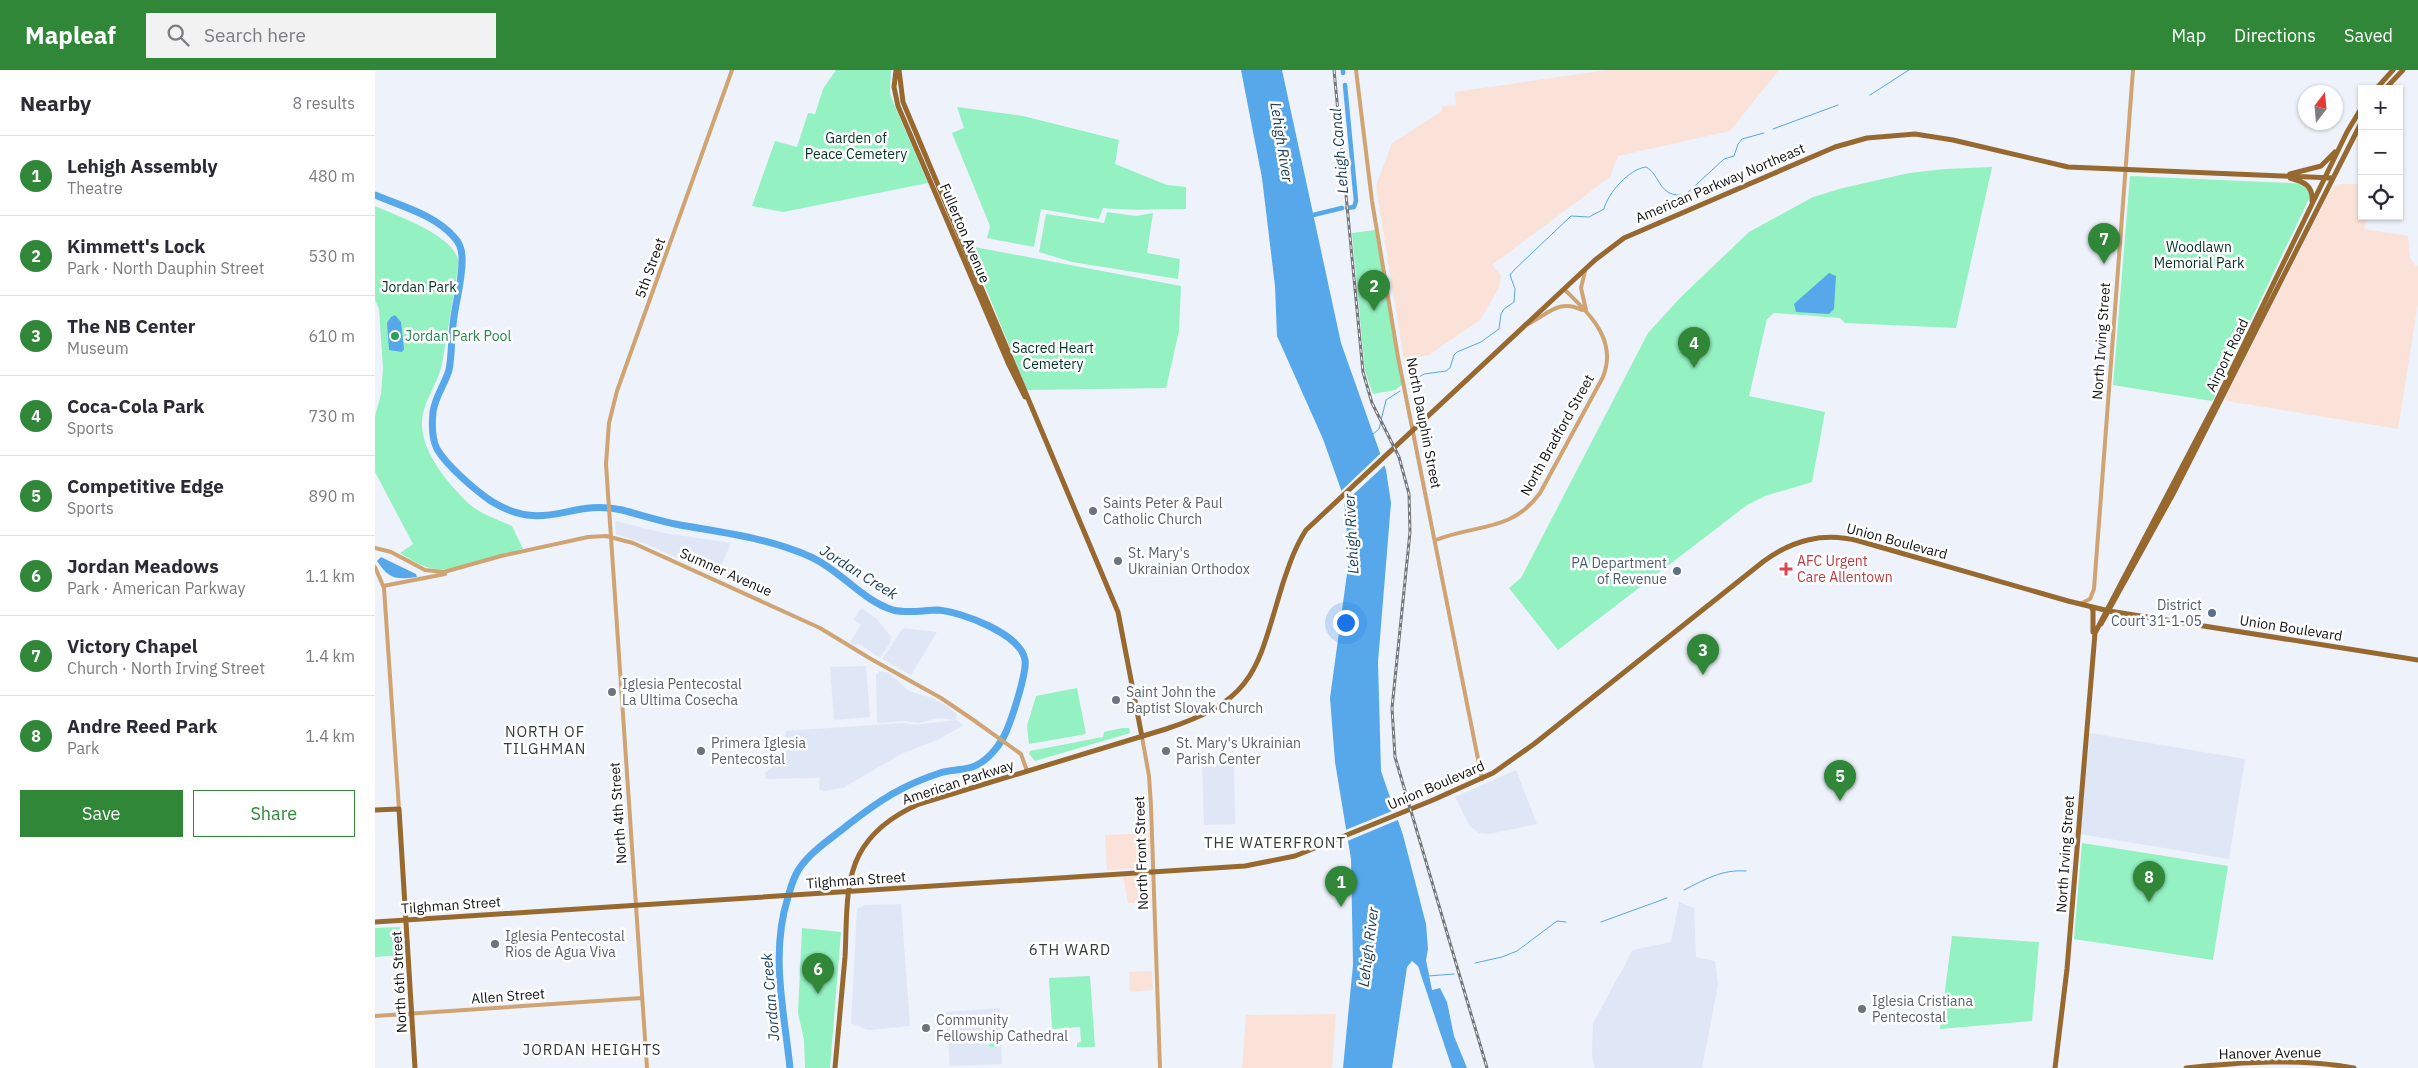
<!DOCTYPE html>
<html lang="en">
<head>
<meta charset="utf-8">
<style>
	body { margin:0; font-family:"IBM Plex Sans",sans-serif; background:#f2f2f3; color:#2b2b33 }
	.controls { position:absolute; right:15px; top:15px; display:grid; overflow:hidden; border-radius:0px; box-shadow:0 1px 4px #0004 }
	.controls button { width:45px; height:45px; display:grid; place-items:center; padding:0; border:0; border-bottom:1px solid #e1e1e2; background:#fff; color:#2b2b33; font:25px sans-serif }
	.compass { position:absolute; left:1923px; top:15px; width:45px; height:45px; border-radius:50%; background:#fff; box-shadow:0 1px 4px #0004; rotate:16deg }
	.you { position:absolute; left:970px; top:552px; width:18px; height:18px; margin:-12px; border:4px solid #fff; border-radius:50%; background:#1a73e8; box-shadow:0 0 0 8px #1a73e833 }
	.badge { display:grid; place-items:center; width:32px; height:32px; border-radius:50%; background:#2f8737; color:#fff; font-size:16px; font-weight:700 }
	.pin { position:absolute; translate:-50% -41px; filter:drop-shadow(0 1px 2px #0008) }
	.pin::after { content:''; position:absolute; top:26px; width:18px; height:15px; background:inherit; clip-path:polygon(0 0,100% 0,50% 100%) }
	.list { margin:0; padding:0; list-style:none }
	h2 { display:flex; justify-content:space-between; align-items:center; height:65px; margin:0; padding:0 20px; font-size:21px }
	h2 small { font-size:16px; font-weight:400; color:#7c7c81 }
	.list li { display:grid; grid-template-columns:32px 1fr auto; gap:15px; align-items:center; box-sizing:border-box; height:80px; padding:0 20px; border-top:1px solid #e1e1e2 }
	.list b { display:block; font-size:19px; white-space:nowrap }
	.list p { margin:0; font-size:16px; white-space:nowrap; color:#7c7c81 }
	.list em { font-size:16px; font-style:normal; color:#7c7c81 }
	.actions { display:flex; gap:10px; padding:15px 20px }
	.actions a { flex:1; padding:11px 0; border:1px solid #2f8737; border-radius:0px; text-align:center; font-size:18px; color:#2f8737 }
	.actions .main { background:#2f8737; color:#fff }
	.icon { flex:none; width:28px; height:28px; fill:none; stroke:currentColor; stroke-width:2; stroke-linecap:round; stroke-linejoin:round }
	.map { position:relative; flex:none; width:2043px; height:998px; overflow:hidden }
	header { display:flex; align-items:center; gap:30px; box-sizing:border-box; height:70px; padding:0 25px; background:#2f8737; color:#fff }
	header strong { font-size:24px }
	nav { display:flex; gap:28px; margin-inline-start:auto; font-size:18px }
	.search { width:350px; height:45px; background:#f2f2f3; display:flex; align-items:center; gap:12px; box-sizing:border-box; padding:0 18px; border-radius:0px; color:#7c7c81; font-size:19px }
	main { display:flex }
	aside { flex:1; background:#fff }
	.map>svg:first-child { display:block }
</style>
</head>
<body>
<header>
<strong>Mapleaf</strong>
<div class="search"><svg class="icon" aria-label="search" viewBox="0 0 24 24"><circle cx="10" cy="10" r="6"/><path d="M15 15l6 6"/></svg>Search here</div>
<nav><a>Map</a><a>Directions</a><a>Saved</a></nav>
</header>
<main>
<aside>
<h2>Nearby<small>8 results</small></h2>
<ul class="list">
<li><span class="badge">1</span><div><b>Lehigh Assembly</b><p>Theatre</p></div><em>480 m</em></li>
<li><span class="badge">2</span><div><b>Kimmett's Lock</b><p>Park · North Dauphin Street</p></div><em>530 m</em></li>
<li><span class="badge">3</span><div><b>The NB Center</b><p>Museum</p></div><em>610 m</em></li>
<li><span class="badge">4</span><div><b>Coca-Cola Park</b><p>Sports</p></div><em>730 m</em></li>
<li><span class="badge">5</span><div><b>Competitive Edge</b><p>Sports</p></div><em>890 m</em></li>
<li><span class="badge">6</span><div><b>Jordan Meadows</b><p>Park · American Parkway</p></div><em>1.1 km</em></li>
<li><span class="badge">7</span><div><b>Victory Chapel</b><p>Church · North Irving Street</p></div><em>1.4 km</em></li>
<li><span class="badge">8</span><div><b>Andre Reed Park</b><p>Park</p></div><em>1.4 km</em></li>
</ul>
<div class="actions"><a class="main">Save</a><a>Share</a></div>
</aside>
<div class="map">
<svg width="2043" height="998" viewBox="0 0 2043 998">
	<rect width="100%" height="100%" fill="#edf2fb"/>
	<path fill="#fae2d9" d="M1232,0H1404L1355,61L1243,86L1235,107L1117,195L1126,205L1124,218L1105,250L1054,285L1029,290L1001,116L1017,73L1067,41V36L1081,35L1080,22Z
		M1965,114H1987V146H1993L1989,159L2033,166L2035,188L2040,195L2043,196V233L2023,359L1852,331L1850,328L1955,121L1960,115Z
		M775,763L773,797L732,800L730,765Z
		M772,804L775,808L776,832L753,833L748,806Z
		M777,901L778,920L755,922L754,902Z
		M961,944L957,998H867L871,945Z"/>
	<path fill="#dfe7f6" d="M240,451L289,463L356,473L342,505L269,473L241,464Z
		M486,538L501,548L516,567L515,573L505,588L483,573L481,576L475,572L486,555L479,550Z
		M528,558L562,562L536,605L507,589Z
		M491,596L495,647L459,650L455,597Z
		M506,601L514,603L534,621L557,628L573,637L581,643V650L589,655L562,670L526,684L468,718L448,721L444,719L445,708L391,709L390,703L401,694L407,685L411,661L529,653L539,655L581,650L563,648L544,653L530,651L502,653L501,604Z
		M1715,663L1870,689L1854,789L1705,764Z
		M856,686L859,690L860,754L829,755L827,690Z
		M1141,700L1162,754L1115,764L1104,763L1094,755L1080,727Z
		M1304,832L1319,838L1321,887L1340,891L1343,915L1327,998H1220L1217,986L1218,953L1258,880L1296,872Z
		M526,834L535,956L493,960L476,953L482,839L490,835Z
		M625,938L627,994L575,996L571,942Z"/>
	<path fill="#94f1c2" d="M461,0H516L515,23L518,32L553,113L408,142L377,136L400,71L422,77L433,43L440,44L448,19Z
		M582,37L648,46L744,70L740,94L792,115L811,117V139C783,139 756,141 728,138L724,149L666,139L659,177L612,168L615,156L577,63L589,58Z
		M1617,97L1581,258L1470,253L1465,248L1399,243L1392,249L1374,326L1450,342L1437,412L1390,426L1372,435L1183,580L1134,518L1146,508L1273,263L1305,228L1374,162L1438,127L1468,118L1534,103L1570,99Z
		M1755,106L1915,113L1927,114L1935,122L1934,129L1837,331L1738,315Z
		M0,136C24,147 80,165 84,193C78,226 73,261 67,294C63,314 48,331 47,352C46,382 73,413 93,433C105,444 122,449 137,456L148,479C121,487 88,502 60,499C47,497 36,490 25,483L38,474L0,402V346L6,324L8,298L4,239L0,230Z
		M732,142L761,146L778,143L772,183L805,189L803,209L697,192L664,182L671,144L729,153Z
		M1000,160L1027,315L1020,320L998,324L990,301L977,163Z
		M594,176L806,216L804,261L791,318L652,320Z
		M702,618L711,664L654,674L652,656L661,626Z
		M747,658H754L755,663L660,691L654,684L655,681L728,667L729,662Z
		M1707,773L1853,796L1838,890L1699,869Z
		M25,857L27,885L0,887V858Z
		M427,858L466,862L455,998H430L429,970L423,943Z
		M1577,866L1664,872L1657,951L1565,959Z
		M715,906L720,977H702V973L706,972L705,957L677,959L674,908Z
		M623,962L624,976L615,977L614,969H605L604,963Z"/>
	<path fill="#56a8ea" d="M866,0H907L966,273L1011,400L1016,433L1003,592L1006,701L1028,765L1051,854L1053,879L1051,890L1057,920L1065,918L1072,932L1079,966L1092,998H1077L1043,896L1037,891L1032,897L1017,998H968L978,895L976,789L960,692L955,628L974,489L969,428L948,369L902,266L900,216L887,108Z
		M1454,203L1461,206L1459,239L1454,244L1421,242L1419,234Z
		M20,245L26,252L29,279L27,282L14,280L12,253L16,247Z
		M6,487L41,504L42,507C20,510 14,509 2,491Z"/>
	<path fill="#edf2fb" d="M1007,382L1011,394L967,435L964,423Z
		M1022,739L1025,749L970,772L968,761Z"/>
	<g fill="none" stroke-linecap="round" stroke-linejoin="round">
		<path stroke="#56a8ea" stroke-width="1" d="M1495,25L1534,0
			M1398,59L1463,35
			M1039,310L1049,304L1071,301L1075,298L1079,285L1082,282L1106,272L1124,259L1126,244L1129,239L1139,232L1140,219L1135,205L1139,200L1196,146L1214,147L1229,139C1233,123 1254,99 1271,97C1286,105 1283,128 1310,125L1349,89L1359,86L1363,74L1367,69L1389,63
			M998,364L1004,359L1011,330L1025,321
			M1309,820C1329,810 1347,799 1371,801
			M1226,852L1292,828
			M1100,893L1127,887L1142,881L1182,851L1191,852
			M1053,906L1079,904"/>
		<path stroke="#56a8ea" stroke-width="4.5" d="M968,0V3
			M970,15L981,131L979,137L972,138
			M934,146L967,138"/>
		<path stroke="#56a8ea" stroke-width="7" d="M0,125C26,136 60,145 79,167C85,173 87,180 87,188C88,210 80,232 78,255C76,270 77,285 74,300C70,314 60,327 58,342C57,352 57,369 62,379C72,396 100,420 116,431C171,465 194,428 247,440C266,445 285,451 305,455C350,463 394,468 436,487C465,500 488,531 518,540C533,544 548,540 563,540C587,542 646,564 650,590C652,603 637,648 631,662C626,674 614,689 602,695C591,701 577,699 565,703C528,715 505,730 474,754C457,768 436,781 424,799C418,808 416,817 413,827C395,884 409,940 415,998"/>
		<path stroke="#cfa472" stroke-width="4" d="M981,0L997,131L1023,287L1107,709
			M1210,201L1206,218L1211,240
			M1153,254C1172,245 1184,228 1207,240
			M1061,470C1101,454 1137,462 1165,423L1228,307C1243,269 1214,244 1189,219
			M0,478L16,482L50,500L69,502L126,486L213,467L231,466L258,473L445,558L496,589L566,628L597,649L646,684L652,701
			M0,497L9,518L24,739
			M8,516L70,504
			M1707,533L1715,529L1719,519L1758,0
			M767,667L774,706L776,736L785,998
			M0,946L267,928
			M272,998L231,394L234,353L242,321L357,0"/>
		<path stroke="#97692f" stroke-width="5" d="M521,0L519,17L523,36L634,295L650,327
			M524,0L528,32L743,542L767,667
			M2001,19L2018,0
			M2010,19L2028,0
			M1915,104L1946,96L1960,82
			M1915,108C1929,112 1938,115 1937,131
			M1716,537L1718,540V562
			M1726,554L1798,424L1987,51
			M0,740L24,739L40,998
			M0,852L870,796L920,786L1058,730L1118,703L1159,674L1389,491C1418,470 1448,462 1484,471L1693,531L1734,541L2043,590
			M460,998C463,961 467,924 470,887C472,855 469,814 484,785C497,760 519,745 544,734L791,659C883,629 882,597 908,513C914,495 920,477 931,460L1220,190L1249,168L1460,77L1492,68L1540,64L1578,70L1693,97L1958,108
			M1680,998L1692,899L1720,563L1839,336L1972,62L1987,37
			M1811,998C1866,992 1925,988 1979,998"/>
		<g stroke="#73767b" stroke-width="3">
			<path id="rail" d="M959,0L988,302L997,333L1024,387L1034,424L1035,462L1017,638L1020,687L1112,998"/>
		</g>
		<use href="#rail" stroke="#fff" stroke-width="1" stroke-dasharray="4" stroke-linecap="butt"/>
	</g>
	<circle fill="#2e9e5b" stroke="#fff" stroke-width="2" cx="20" cy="266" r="5"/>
	<g fill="#6b7280" stroke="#fff" stroke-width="2">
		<circle cx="718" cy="441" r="5"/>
		<circle cx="743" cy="491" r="5"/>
		<circle cx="237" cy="622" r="5"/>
		<circle cx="741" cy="630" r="5"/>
		<circle cx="326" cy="681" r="5"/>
		<circle cx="791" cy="681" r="5"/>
		<circle cx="120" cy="874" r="5"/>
		<circle cx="1487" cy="939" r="5"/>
		<circle cx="551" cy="958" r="5"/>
	</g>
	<path fill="#e0444e" stroke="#fff" stroke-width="2" d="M1408.5 491.5h5v5h5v5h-5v5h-5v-5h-5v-5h5z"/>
	<g fill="#5c6f8a" stroke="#fff" stroke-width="2">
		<circle cx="1302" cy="501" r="5"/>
		<circle cx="1837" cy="543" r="5"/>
	</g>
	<g text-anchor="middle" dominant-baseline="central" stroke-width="5" stroke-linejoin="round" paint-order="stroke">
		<g font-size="14" fill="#023420" stroke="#fff">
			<text x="481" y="68">Garden of<tspan x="481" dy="16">Peace Cemetery</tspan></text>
			<text x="1824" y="177">Woodlawn<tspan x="1824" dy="16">Memorial Park</tspan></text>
			<text x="44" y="217">Jordan Park</text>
			<text x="678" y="278">Sacred Heart<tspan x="678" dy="16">Cemetery</tspan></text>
		</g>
		<g font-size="14" fill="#101114" stroke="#fff">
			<text transform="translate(1345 113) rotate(-23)">American Parkway Northeast</text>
			<text transform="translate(590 163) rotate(67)">Fullerton Avenue</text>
			<text transform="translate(275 198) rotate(-70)">5th Street</text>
			<text transform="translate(1726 271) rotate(-86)">North Irving Street</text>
			<text transform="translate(1852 285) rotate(-64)">Airport Road</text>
			<text transform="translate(1049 353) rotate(79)">North Dauphin Street</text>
			<text transform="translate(1182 365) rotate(-61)">North Bradford Street</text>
			<text transform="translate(1522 471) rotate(15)">Union Boulevard</text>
			<text transform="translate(351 502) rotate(24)">Sumner Avenue</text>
			<text transform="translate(1916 558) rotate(9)">Union Boulevard</text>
			<text transform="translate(583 712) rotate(-18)">American Parkway</text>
			<text transform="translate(1061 715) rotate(-23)">Union Boulevard</text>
			<text transform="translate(243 743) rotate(-94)">North 4th Street</text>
			<text transform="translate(766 783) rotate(-92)">North Front Street</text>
			<text transform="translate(1690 784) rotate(-86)">North Irving Street</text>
			<text transform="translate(481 810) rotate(-4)">Tilghman Street</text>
			<text transform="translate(76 835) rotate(-4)">Tilghman Street</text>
			<text transform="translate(24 912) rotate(-93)">North 6th Street</text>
			<text transform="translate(133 926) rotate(-4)">Allen Street</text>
			<text transform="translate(1895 983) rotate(-1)">Hanover Avenue</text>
		</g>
		<g font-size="14" fill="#27864d" stroke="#fff" text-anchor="start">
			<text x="30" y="266">Jordan Park Pool</text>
		</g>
		<g font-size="14" fill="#5b616d" stroke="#fff" text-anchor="start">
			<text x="728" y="433">Saints Peter &amp; Paul<tspan x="728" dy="16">Catholic Church</tspan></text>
			<text x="753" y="483">St. Mary's<tspan x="753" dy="16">Ukrainian Orthodox</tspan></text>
			<text x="247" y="614">Iglesia Pentecostal<tspan x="247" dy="16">La Ultima Cosecha</tspan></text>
			<text x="751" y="622">Saint John the<tspan x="751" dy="16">Baptist Slovak Church</tspan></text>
			<text x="336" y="673">Primera Iglesia<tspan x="336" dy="16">Pentecostal</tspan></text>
			<text x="801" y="673">St. Mary's Ukrainian<tspan x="801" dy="16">Parish Center</tspan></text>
			<text x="130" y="866">Iglesia Pentecostal<tspan x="130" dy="16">Rios de Agua Viva</tspan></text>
			<text x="1497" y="931">Iglesia Cristiana<tspan x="1497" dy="16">Pentecostal</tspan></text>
			<text x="561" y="950">Community<tspan x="561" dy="16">Fellowship Cathedral</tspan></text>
		</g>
		<g font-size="14" fill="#be3a42" stroke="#fff" text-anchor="start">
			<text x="1422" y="491">AFC Urgent<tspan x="1422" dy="16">Care Allentown</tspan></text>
		</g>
		<g font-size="14" fill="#4e5e75" stroke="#fff" text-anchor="end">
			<text x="1292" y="493">PA Department<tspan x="1292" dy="16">of Revenue</tspan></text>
			<text x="1827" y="535">District<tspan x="1827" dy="16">Court 31-1-05</tspan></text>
		</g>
		<g font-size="15" font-style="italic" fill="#1e405b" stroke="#fff">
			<text transform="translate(907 72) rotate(81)">Lehigh River</text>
			<text transform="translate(964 81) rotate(-95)">Lehigh Canal</text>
			<text transform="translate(976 464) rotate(-93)">Lehigh River</text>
			<text transform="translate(484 502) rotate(32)">Jordan Creek</text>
			<text transform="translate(993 877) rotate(-83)">Lehigh River</text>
			<text transform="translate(395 927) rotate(-95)">Jordan Creek</text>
		</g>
		<g font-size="15" letter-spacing="1" fill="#353940" stroke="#fff">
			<text x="170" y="661">NORTH OF<tspan x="170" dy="17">TILGHMAN</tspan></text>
			<text x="900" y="772">THE WATERFRONT</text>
			<text x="695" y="879">6TH WARD</text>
			<text x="217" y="979">JORDAN HEIGHTS</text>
		</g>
	</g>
</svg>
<div class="controls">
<button>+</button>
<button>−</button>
<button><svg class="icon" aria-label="locate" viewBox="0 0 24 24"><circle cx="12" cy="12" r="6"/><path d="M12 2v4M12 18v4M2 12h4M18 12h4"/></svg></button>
</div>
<svg class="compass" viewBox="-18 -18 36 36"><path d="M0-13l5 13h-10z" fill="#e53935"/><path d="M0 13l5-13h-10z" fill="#7c7c81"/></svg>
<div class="you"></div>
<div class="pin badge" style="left:966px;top:837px">1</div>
<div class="pin badge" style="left:999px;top:241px">2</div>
<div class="pin badge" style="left:1328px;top:605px">3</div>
<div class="pin badge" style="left:1319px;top:298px">4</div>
<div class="pin badge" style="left:1465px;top:731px">5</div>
<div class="pin badge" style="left:443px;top:924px">6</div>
<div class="pin badge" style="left:1729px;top:194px">7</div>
<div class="pin badge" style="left:1774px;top:832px">8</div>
</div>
</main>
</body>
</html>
